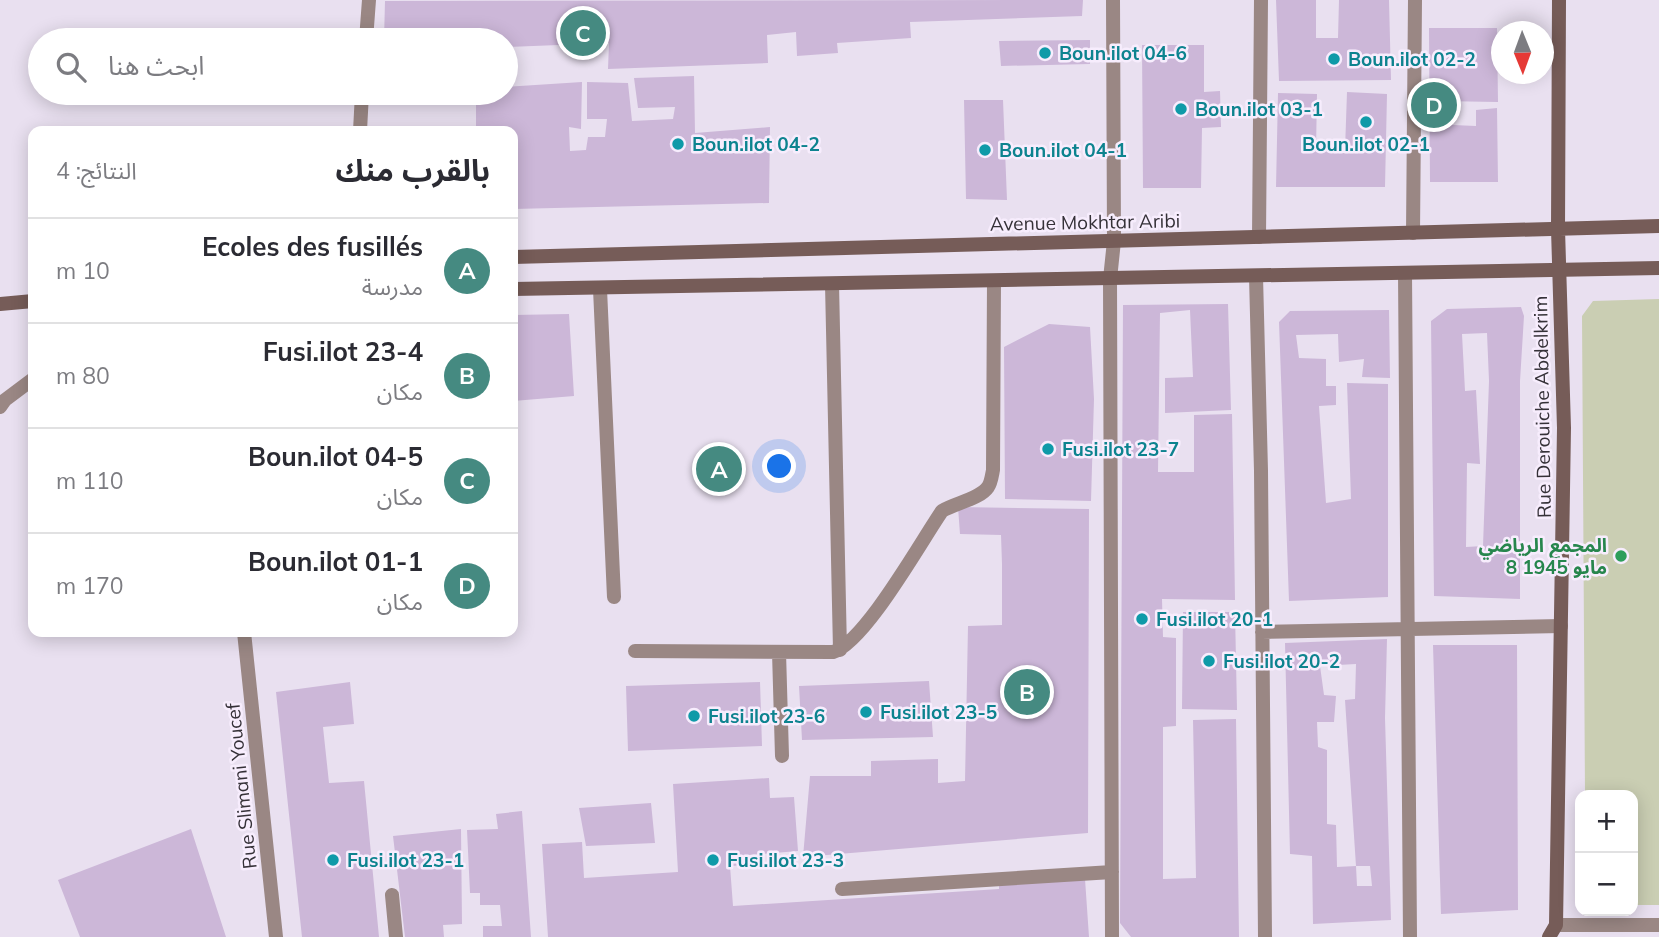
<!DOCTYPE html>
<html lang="ar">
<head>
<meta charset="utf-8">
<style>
	body { margin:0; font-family:Mulish,"Noto Sans Arabic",sans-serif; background:#f2f2f3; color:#2b2b33; direction:rtl }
	.controls { position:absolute; right:21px; bottom:21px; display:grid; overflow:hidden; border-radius:14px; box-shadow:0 4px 18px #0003 }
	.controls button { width:63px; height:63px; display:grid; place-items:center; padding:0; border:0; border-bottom:2px solid #e1e1e2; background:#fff; color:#2b2b33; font:35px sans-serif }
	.compass { position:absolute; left:1491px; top:21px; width:63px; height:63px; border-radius:50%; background:#fff; box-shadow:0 4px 18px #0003; rotate:179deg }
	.you { position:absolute; left:780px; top:467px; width:24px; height:24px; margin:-18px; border:5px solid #fff; border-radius:50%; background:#1a73e8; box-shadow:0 0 0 10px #1a73e833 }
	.badge { display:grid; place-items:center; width:46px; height:46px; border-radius:50%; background:#458a81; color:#fff; font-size:23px; font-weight:700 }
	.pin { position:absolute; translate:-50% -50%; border:4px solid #fff; box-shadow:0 2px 7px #0006 }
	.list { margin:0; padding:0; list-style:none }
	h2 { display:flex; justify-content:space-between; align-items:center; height:91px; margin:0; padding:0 28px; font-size:30px }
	h2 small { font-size:23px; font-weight:400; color:#7c7c81 }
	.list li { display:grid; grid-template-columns:46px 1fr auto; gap:21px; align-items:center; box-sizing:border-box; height:105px; padding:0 28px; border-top:2px solid #e1e1e2 }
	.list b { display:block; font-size:26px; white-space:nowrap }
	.list p { margin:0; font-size:23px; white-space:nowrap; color:#7c7c81 }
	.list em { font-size:23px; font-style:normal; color:#7c7c81 }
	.icon { flex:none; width:38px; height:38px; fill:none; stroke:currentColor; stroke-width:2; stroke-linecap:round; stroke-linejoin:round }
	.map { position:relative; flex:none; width:1659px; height:937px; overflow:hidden; direction:ltr }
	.search { position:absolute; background:#fff; box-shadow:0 4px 18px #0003; left:28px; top:28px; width:490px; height:77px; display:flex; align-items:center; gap:18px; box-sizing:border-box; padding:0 24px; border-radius:38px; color:#7c7c81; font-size:26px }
	.panel { position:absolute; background:#fff; box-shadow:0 4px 18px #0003; left:28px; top:126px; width:490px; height:511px; border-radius:14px; direction:rtl }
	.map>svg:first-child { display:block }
</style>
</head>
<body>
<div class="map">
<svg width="1659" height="937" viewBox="0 0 1659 937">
	<rect width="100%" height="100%" fill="#e9e0f0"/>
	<path fill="#caceb3" d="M1659,299V905H1633V795H1585L1582,316L1593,301Z"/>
	<path fill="#ccb7d8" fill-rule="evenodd" d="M1083,0L1082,16L910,22L911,38L837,43L838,53L797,56L796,32L767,35L768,63L608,69L609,43L506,47V40H384L385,1Z
		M1276,0H1316V38H1338L1339,0H1389L1391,80L1279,81Z
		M1429,28H1497L1498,102L1439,101V115L1452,114L1453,125L1476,126V110L1497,108L1498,182H1430Z
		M1090,40V64L1001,66L999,41Z
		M1142,45H1204V92L1220,91L1221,127L1202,128L1201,188H1143Z
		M694,76L695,133L770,127L769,203L513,209V131H476V93H506V87L582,82L581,129L569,127L570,151L586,150L588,137H605L607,119H587V82L628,83L632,121L673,119L675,107L638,108L634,78Z
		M1347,92L1387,94L1385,187H1276L1278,93L1317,94L1316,150H1345Z
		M964,100H1003L1007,200L966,199Z
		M1228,304L1231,410L1165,413V378L1193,377L1190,310L1160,313L1158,472H1194V415L1232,414L1235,600L1162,599L1163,637L1176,638V726L1163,727V879L1196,878L1193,720L1236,719L1239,937H1131L1120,923L1123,305Z
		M1521,307L1524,316L1520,381V599L1434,596L1431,321L1447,309ZM1487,333L1489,381L1483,546L1466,547L1467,463L1480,464L1476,390L1465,391L1462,334Z
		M1389,310L1390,378L1362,377L1364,359L1339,362L1338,334L1296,335L1299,358L1326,359V386H1336V405L1319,406L1326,503L1351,499L1347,383L1388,384V597L1289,601L1279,322L1290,311Z
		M569,314L574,396L513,401V315Z
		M1049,324L1090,327L1094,399L1091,501L1005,499L1004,347Z
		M958,507L1089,509L1088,833L803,857L810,776H871V761L938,759V783L965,781L968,626L1002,625V564L1001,535L960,534Z
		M1183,612H1235L1237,710L1182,709Z
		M1387,639L1385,718L1391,920L1313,924L1312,856L1290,854L1285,643ZM1356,664L1355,699L1345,700L1356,866L1337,867L1336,825L1327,824V750L1318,747L1317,722H1334L1336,696L1324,695L1320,666ZM1356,866H1370L1372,886H1357Z
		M1433,645H1517L1518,910L1441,914Z
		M929,681L933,737L802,740L799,686Z
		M350,682L354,724L323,727L329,783L364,781L379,937H302L276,692Z
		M760,682L762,746L628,751L626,686Z
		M769,778L770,798L794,797L798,851L748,855L749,865L730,866L733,906L999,889V885L1085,879L1089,937H548L542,844L582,842L584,878L678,872L673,784Z
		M651,803L655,843L586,846L579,808Z
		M522,811L531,937H483V926H502L500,905H480V893H470L467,830L498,829L496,814Z
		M191,829L226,937H80L58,880Z
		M461,829L462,924L443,925L444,937H405L393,836Z"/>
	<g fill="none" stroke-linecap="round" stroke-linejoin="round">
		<path stroke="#9a8784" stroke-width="14" d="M366,40L369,0
			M360,131L362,93
			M1413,233L1415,0
			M1259,237L1261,0
			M1405,273L1410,937
			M1256,276L1261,471L1265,937
			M832,284L840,650
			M600,289L614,597
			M0,407L5,400L33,379
			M244,632L276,937
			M1262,632L1561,626
			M635,651L833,652C865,642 920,543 942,511C955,503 980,499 988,487C991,483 992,475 993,470L994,281
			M779,652L782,756
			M842,889L1112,872
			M392,895L396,937
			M1556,925H1659
			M1112,937L1110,279L1114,241L1113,0"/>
		<path stroke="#765c58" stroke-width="14" d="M513,257L1659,226
			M513,289L1659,268
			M0,304L33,301
			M1549,937L1556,925L1564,428L1558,229L1559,0"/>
	</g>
	<g fill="#0f9aa8" stroke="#f7edfd" stroke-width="2.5">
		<circle cx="1045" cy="53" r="7"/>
		<circle cx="1334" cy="59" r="7"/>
		<circle cx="1181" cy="109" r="7"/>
		<circle cx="1366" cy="122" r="7"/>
		<circle cx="678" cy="144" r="7"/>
		<circle cx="985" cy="150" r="7"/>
		<circle cx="1048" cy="449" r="7"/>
		<circle cx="1142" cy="619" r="7"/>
		<circle cx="1209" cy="661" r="7"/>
		<circle cx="866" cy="712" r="7"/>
		<circle cx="694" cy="716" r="7"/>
		<circle cx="333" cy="860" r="7"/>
		<circle cx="713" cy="860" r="7"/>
	</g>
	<circle fill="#2e9e5b" stroke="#f7edfd" stroke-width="2.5" cx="1621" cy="556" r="7"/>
	<g text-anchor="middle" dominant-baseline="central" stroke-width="5" stroke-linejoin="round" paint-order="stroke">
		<g font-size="19" font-weight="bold" fill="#0d838f" stroke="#f7edfd" text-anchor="start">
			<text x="1059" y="53">Boun.ilot 04-6</text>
			<text x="1348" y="59">Boun.ilot 02-2</text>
			<text x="1195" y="109">Boun.ilot 03-1</text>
			<text x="692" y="144">Boun.ilot 04-2</text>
			<text x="1366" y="144" text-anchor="middle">Boun.ilot 02-1</text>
			<text x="999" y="150">Boun.ilot 04-1</text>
			<text x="1062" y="449">Fusi.ilot 23-7</text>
			<text x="1156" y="619">Fusi.ilot 20-1</text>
			<text x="1223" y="661">Fusi.ilot 20-2</text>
			<text x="880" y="712">Fusi.ilot 23-5</text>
			<text x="708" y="716">Fusi.ilot 23-6</text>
			<text x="347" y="860">Fusi.ilot 23-1</text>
			<text x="727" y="860">Fusi.ilot 23-3</text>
		</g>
		<g font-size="19" fill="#353138" stroke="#f7edfd">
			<text transform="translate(1085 222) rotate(-1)">Avenue Mokhtar Aribi</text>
			<text transform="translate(1542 407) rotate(-91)">Rue Derouiche Abdelkrim</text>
			<text transform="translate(241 786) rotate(-96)">Rue Slimani Youcef</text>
		</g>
		<g font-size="19" font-weight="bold" fill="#27864d" stroke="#f7edfd" text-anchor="end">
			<text x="1607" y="545">المجمع الرياضي<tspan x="1607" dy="22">8 مايو 1945</tspan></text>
		</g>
	</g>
</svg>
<div class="controls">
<button>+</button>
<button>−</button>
</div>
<svg class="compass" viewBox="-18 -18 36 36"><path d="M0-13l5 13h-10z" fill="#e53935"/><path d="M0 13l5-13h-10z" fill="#7c7c81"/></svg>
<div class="you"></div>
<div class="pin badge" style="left:719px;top:469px">A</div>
<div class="pin badge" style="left:1027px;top:692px">B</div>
<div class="pin badge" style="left:583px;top:33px">C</div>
<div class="pin badge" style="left:1434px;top:105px">D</div>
<div class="search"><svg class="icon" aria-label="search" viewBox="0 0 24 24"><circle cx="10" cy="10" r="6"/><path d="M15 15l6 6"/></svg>ابحث هنا</div>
<section class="panel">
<h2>بالقرب منك<small>النتائج: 4</small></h2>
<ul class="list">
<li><span class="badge">A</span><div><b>Ecoles des fusillés</b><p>مدرسة</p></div><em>10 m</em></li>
<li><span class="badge">B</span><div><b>Fusi.ilot 23-4</b><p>مكان</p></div><em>80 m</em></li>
<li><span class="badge">C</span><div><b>Boun.ilot 04-5</b><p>مكان</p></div><em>110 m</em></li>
<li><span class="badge">D</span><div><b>Boun.ilot 01-1</b><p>مكان</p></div><em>170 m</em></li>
</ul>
</section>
</div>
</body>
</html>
